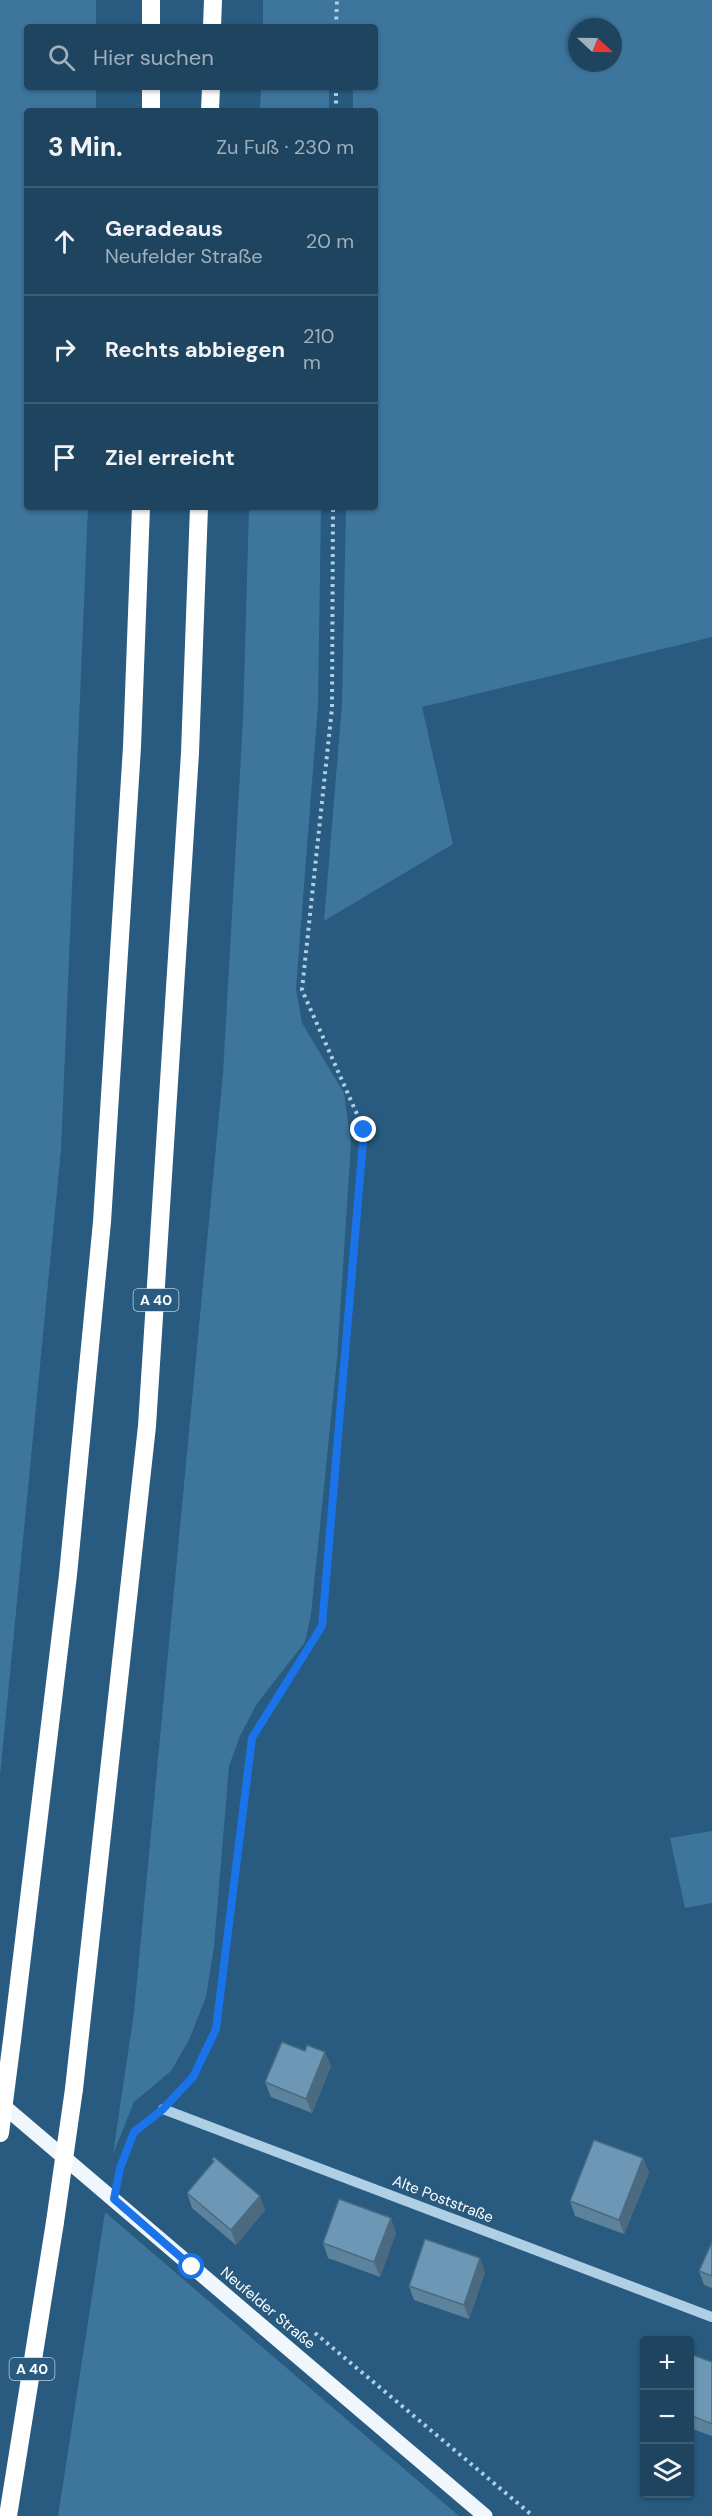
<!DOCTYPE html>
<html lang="de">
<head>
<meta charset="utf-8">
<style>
	body { margin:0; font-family:"DM Sans",sans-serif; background:#264b65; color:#f1f3f6 }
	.controls { position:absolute; right:18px; bottom:18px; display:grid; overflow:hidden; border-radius:6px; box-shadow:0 2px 4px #0004 }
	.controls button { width:54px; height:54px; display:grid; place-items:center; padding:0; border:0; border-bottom:2px solid #3c5c74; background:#1e445f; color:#f1f3f6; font:30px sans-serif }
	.compass { position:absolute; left:568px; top:18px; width:54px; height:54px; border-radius:50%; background:#1e445f; box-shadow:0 2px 4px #0004; rotate:112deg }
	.stop { position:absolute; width:18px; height:18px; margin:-14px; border:4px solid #1a73e8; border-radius:50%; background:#fff }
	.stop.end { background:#1a73e8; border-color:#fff; box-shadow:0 2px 6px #0008 }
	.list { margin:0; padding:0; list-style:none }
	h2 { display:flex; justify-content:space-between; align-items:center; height:78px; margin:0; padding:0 24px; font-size:26px }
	h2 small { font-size:20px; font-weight:400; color:#a1b0bd }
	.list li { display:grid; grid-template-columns:39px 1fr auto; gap:18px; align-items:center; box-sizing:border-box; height:108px; padding:0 24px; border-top:2px solid #3c5c74 }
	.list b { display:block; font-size:22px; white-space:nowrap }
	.list p { margin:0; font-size:20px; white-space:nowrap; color:#a1b0bd }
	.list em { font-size:20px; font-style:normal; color:#a1b0bd }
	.icon { flex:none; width:33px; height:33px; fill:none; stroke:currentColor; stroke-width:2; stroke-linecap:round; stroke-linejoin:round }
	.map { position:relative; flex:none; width:712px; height:2516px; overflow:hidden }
	.search { position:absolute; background:#1e445f; box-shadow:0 2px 4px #0004; left:24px; top:24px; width:354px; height:66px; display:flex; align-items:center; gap:15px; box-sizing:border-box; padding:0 21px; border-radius:6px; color:#a1b0bd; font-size:22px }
	.panel { position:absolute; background:#1e445f; box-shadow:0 2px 4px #0004; left:24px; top:108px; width:354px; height:402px; border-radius:6px }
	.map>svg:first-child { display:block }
</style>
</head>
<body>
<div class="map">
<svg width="712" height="2516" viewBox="0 0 712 2516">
	<rect width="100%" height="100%" fill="#285b7f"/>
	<path fill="#3d759c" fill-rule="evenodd" d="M0,0H96V27H27V87H96V111H27V507H88L61,1150L0,1776Z
		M263,0H712V637L422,707L453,844L324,921L342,704L346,507H375V111H353V87H375V27H263ZM577,27H613V63H577Z
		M261,87H329V111H260Z
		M249,507H321L318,705L296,989L302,1023L344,1093L351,1143L337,1359L311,1614L305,1642L256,1705L240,1736L229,1766L214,1947L206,1997L189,2040L171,2071L134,2102L113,2154L134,2012L223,1073L243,719Z
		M712,1831V1903L685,1908L670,1838Z
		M105,2212L459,2516H460H58Z"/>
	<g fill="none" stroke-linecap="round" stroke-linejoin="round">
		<path stroke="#afcfe5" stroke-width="4" stroke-dasharray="3 4.5" stroke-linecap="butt" d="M336,27L337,0
			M336,111V87
			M180,2090L193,2077L216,2029L252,1738L322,1627L364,1130L302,990L332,708L333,507
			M120,2172L134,2132L144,2124
			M315,2333L533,2516"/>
		<path stroke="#afcfe5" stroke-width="10" d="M163,2109L712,2317"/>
		<path stroke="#eff7fd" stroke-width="15" d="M0,2103L485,2516"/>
		<path stroke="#fff" stroke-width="18" d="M151,27V0
			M212,27L213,0
			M151,111V87
			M210,111L211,87
			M12,2040L68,1575L102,1222L132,747L141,507
			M74,2089L147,1426L190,753L199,507
			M8,2516L55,2222"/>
		<path stroke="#fff" stroke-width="18" d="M0,2133L12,2040
			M55,2222L74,2089"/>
	</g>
	<path fill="#5d829c" d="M331,2066L312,2113L271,2097L265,2082Z
		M643,2158L649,2173L624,2234L575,2216L570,2201Z
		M212,2159L265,2210L236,2245L192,2208L187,2193L213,2162Z
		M396,2233L380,2277L328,2258L323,2243Z
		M712,2242V2288L704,2285L699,2271Z
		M485,2272L469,2319L414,2300L409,2286Z
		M690,2354L712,2362V2436L690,2428Z"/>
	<path fill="#4c6a7f" d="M325,2052L331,2066L312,2113L306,2099Z
		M643,2158L649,2173L624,2234L619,2220Z
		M260,2196L265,2210L236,2245L231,2230Z
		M391,2218L396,2233L380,2277L374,2262Z
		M480,2258L485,2272L469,2319L464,2305Z"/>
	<path fill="#6c97b5" stroke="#4c6a7f" stroke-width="1.5" d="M282,2042L305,2051L307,2045L325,2052L306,2099L265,2082Z
		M594,2140L643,2158L619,2220L570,2201Z
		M214,2157L260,2196L231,2230L187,2193L214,2161L212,2159Z
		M339,2199L391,2218L374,2262L323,2243Z
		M425,2239L480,2258L464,2305L409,2286Z
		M712,2242V2276L699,2271Z
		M690,2354L712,2362V2424L690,2415Z"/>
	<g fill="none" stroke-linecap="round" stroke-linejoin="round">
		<path stroke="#1a73e8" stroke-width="8" d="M192,2267L114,2199L120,2168L134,2132L163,2109L193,2077L216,2029L252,1738L322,1626L364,1130"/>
	</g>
	<g text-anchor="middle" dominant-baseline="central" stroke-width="4.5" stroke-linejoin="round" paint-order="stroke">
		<g fill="#285b7f" stroke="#beced9" stroke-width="1.5">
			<rect x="133.5" y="1289" width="45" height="22" rx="4.5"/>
			<rect x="9.5" y="2358" width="45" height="22" rx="4.5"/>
		</g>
		<g font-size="14" font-weight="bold" fill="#fff">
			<text x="156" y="1300">A 40</text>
			<text x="32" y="2369">A 40</text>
		</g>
		<g font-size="15" fill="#fff" stroke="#285b7f">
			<text transform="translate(443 2199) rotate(21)">Alte Poststraße</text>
			<text transform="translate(268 2308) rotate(40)">Neufelder Straße</text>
		</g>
	</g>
</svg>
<div class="controls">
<button>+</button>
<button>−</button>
<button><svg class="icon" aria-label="layers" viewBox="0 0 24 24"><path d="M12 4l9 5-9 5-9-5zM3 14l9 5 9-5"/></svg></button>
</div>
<svg class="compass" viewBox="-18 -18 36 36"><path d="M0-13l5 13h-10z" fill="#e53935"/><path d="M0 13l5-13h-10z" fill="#a1b0bd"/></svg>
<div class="stop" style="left:192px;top:2267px"></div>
<div class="stop end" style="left:364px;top:1130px"></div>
<div class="search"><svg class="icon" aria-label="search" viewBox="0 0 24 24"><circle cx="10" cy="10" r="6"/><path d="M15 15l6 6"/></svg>Hier suchen</div>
<section class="panel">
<h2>3 Min.<small>Zu Fuß · 230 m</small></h2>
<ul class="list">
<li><svg class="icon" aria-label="ahead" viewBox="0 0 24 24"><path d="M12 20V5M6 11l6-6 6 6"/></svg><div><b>Geradeaus</b><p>Neufelder Straße</p></div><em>20 m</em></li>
<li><svg class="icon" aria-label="right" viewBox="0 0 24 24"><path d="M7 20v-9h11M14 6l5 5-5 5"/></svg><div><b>Rechts abbiegen</b></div><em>210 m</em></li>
<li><svg class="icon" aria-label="arrive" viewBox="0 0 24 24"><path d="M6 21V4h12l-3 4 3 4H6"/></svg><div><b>Ziel erreicht</b></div></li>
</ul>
</section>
</div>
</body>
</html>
